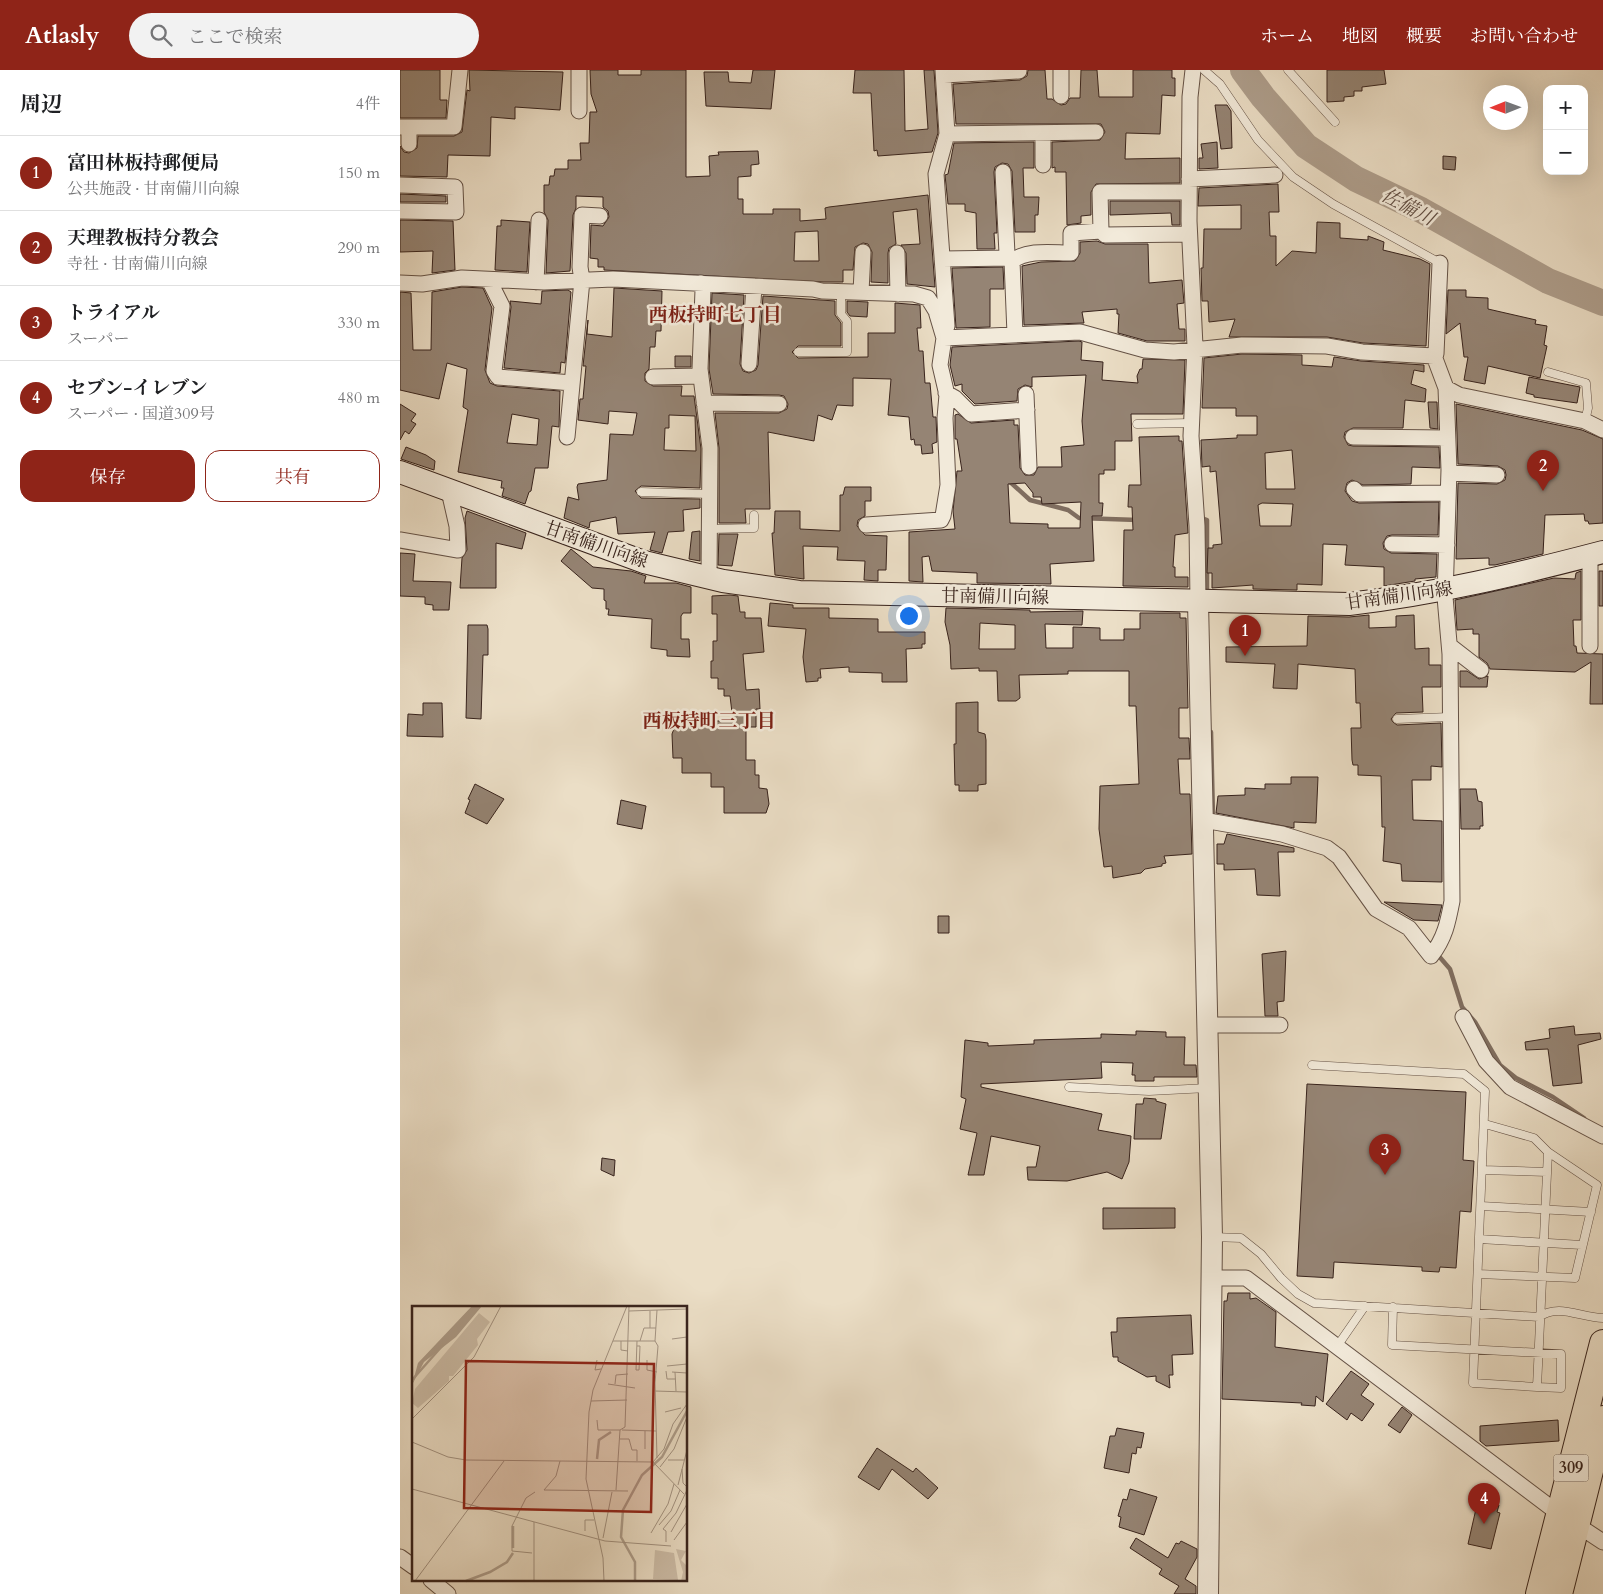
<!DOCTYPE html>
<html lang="ja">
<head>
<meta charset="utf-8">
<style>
	body { margin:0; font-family:Cardo,"Noto Serif JP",serif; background:#f2f2f2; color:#202124 }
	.controls { position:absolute; right:15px; top:15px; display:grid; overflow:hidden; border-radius:10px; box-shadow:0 5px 20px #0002 }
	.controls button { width:45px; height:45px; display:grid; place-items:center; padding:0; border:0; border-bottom:1px solid #e0e0e0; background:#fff; color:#202124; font:25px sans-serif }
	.compass { position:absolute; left:1083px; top:15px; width:45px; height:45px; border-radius:50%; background:#fff; box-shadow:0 5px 20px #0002; rotate:269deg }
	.you { position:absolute; left:508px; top:545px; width:18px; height:18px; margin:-12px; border:4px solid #fff; border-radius:50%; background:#1a73e8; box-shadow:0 0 0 8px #1a73e833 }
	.badge { display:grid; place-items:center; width:32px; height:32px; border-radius:50%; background:#8f2418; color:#fff; font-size:16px; font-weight:700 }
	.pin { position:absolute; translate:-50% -41px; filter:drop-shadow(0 1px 2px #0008) }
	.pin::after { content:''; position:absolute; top:26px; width:18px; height:15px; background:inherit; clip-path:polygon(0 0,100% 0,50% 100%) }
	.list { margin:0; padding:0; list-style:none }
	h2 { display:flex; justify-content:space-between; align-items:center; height:65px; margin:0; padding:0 20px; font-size:21px }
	h2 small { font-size:16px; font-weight:400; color:#757577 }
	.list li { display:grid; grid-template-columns:32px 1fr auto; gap:15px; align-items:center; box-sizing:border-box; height:75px; padding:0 20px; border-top:1px solid #e0e0e0 }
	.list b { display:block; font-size:19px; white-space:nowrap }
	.list p { margin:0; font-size:16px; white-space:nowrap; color:#757577 }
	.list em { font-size:16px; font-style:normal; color:#757577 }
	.actions { display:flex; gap:10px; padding:15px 20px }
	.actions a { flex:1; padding:11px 0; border:1px solid #8f2418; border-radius:15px; text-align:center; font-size:18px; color:#8f2418 }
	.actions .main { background:#8f2418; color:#fff }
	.icon { flex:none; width:28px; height:28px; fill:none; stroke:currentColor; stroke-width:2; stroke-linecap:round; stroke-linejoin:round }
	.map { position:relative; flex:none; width:1203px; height:1524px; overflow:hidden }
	header { display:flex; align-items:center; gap:30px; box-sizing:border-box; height:70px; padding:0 25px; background:#8f2418; color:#fff }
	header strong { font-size:24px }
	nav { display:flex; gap:28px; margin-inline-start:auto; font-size:18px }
	.search { width:350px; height:45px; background:#f2f2f2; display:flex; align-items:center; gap:12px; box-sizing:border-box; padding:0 18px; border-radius:28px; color:#757577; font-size:19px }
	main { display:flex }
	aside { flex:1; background:#fff }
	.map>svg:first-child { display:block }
</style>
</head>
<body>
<header>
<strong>Atlasly</strong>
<div class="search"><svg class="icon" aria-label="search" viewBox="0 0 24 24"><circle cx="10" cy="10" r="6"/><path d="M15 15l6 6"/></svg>ここで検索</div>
<nav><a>ホーム</a><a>地図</a><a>概要</a><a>お問い合わせ</a></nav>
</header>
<main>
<aside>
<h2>周辺<small>4件</small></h2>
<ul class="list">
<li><span class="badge">1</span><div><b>富田林板持郵便局</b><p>公共施設 · 甘南備川向線</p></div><em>150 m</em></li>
<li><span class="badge">2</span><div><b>天理教板持分教会</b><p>寺社 · 甘南備川向線</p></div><em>290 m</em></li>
<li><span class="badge">3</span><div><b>トライアル</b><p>スーパー</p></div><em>330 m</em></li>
<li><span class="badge">4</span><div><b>セブン-イレブン</b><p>スーパー · 国道309号</p></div><em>480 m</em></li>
</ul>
<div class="actions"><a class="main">保存</a><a>共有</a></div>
</aside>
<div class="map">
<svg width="1203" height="1524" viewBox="0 0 1203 1524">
	<rect width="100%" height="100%" fill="#ebdec6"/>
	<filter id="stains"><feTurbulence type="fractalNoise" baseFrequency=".004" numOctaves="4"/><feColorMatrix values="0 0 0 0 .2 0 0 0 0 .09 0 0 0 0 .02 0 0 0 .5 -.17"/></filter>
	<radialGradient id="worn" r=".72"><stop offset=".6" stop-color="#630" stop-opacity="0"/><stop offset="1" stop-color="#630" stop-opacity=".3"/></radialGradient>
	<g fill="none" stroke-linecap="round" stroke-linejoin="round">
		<path stroke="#7f6d5f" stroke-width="4.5" d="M608,410L630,430L668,440L679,448L738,450
			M799,447L807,450V524
			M811,662L813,746H816
			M1037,884L1050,899L1062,937L1075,952L1100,995L1116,1008L1153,1027L1184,1048"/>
		<path stroke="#ae9e8c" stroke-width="26" d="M843,0L863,27L906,76L956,109L1021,140L1148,211L1203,233"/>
	</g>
	<path fill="#958474" stroke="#38231c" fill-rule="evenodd" d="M0,0H40V30H47L46,48H0Z
		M69,0L163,2L160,40L115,37V49L91,47L90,86L48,85L47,107L0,106V76L4,82L9,83L17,78L18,66H54L62,62L67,20L70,21Z
		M190,0H218V5H241V0H286V107L310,106L309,86L319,85L318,82L358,81L359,94L351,95V106L338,107V129H343V144H373V139H400V151L426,149L425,138L429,137L528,125L535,217L507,214L506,183L501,175L520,174L517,139L493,142L496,174L489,178L488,183V213L471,212L472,182L468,174L463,173L455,177L453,200H443V212H423L204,200V197H198V189L190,188L191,155L203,156L209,147L208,141L203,137V127L176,126V138L173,145L170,201L146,203L148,150L144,142V115H149L150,106H154L155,99H168V90H181L180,73H189L190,42H197L191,24ZM418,161L419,191H394L395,162Z
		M353,0H375L371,39L306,36L304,2H328L329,12L351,13Z
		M455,0H504L505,61L528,59L524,0H534L538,63L532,82L478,86L477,80L474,81L471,23H453Z
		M628,0H645L647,29H652L661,35L666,34L670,28H680L681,0H697L699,27H733V0H772V8H775V26L762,25L760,64L726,63L725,89L780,88V113L696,114L691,122V145L681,146V153L667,155L666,102H655V97L652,98V72L700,70L705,62L701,54H556L553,14L620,10L627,6Z
		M927,0H984L986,14L962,17V21H954V26L944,27V31L927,32Z
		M815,35H827L831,41L832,78L821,79Z
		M634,72V98H623L624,127H639L638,145H635V162H615L612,101L608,94L602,93L595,97L594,102L597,163H594L595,179H577L576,143L565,141V134H548L545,105L548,104L554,73Z
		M817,72L818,98L799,99V88H803L801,74Z
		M1043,86L1056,87L1055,100L1043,99Z
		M878,114L879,142H869L870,166H876V196L892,181L916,183L917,152L940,153V168L968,170V166L984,172L983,180L1020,189L1030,194L1026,276L963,273L927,267H829L835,249L809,252L808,231H802L801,198H803L804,159H841V135L798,136L799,118Z
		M0,124L46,126V132H0Z
		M710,131H780V155H772L771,143L710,145Z
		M0,150L53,151L55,200L32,203L33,181L0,182Z
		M101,150L130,152L127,202L95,200L97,156H101Z
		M697,171L705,174H748L749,213L782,210L784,233L777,234L779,259H785V271H747L718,263L719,244H717V239L682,242L684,253L624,255L622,196L641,192L675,191L680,183V172Z
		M603,197L604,219H590V257L556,258L552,198Z
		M62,217L83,218L92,238L85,300L90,313L97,316L160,321L159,357L152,356L148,398H135L131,421L129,422L125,434L102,426L104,418H101L102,411L58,402L68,340L63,337L67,299L47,293L39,329L0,320V222L11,223L13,280H31L32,222ZM112,344L139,349L137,375L107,373Z
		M214,218L262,221L261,261H256L255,277H250L249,299L245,303V311L253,316H282L281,326H294L301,379L300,418L241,416L235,421L241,428L300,429V438L283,440L284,461L268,462L262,483L250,480L255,462L218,464L216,447L190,452L189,458L164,448L168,427L179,430L177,417L178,414L207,410L210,364L233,365L237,343L209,341L208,354L178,350L180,329H183L186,296H183L188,250L187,264L212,267ZM269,345L295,346L296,381L264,380L265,358H269Z
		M168,220L171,222L165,293L161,292L160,303L104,298L111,237L110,231L141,234L142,221Z
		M1048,220H1066V227L1088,228V239L1136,250L1135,254L1147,256L1144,275L1147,276L1140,308L1088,296L1085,314L1064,310L1068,287H1064L1060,253L1046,264Z
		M312,223L344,225L340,294L343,301L349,303L356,300L358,295L363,226L435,231V245L441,253V276H398L392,282L398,288L468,287V263H495V233L520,235L521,258H517L519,281H523L525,313H530L533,347H536L537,372L532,374L533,383L522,384L521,375H515L514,369L511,370L509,347L488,345L491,309L453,308V336L437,335L432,350L418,345L414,371L368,362L370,439H345L346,453H319V378L315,343H379L387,339L388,334L384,326L379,325L313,324L309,299Z
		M447,231L468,232L467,247L450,246L447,242Z
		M679,271L682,272L681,290L703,292L702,310L738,313L737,306L740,299H742L743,289L785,290L783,344H731L732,371H715V400H704V404H699V433H703L702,446H692L694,491L650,494L651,514L577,513V503L532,501L529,486L522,487L523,512L509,511V462L555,459L553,441L557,401H562L557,369H555V345L558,344L571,353L614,350V355H618L620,398L625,405H634L638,397H662L661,377L684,375L682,351L686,305L632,307V317L625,315L618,319L617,331L575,334L562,321V314L555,316L550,295L552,277ZM625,413L633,423V427H641L642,434L681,432L680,458H648V454L610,453L608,414Z
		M842,284L902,285V295L932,297L934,287L961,291L1024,295V302L1014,300L1011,314L1026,319L1025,332L1005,330L1003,358H953L945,362L944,367L948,375L953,376L1039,377L1040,398L1012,397L1011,414L963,415L952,410L947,413L945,421L952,431L959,433L1039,432L1038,465H992L987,466L983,473L984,479L991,483L1037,484L1036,507L1015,509V511L984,516V497L945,495L947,475L923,474L922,515L897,514V520L853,519V515L812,518V503H807L808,478H813V475L822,474L816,401L810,402V396L802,397L801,370L837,368V365H857V346H836V338H802L804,288ZM892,380L895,419H866L865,383ZM862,433L893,434L891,456H860L858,435Z
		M275,286H291V297H275Z
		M1129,307L1180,317L1177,333L1134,327V325L1126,323Z
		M1028,332H1037L1038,359L1030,358Z
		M0,334L16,344L11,351L16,354L9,364L5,361L0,370Z
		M1056,334L1182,360L1203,369V453L1189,454L1188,451H1185L1184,444L1145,445L1143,484L1095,495H1089V488L1056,489L1058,413L1097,414L1105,410L1106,405L1105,400L1098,396L1058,394Z
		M779,366V371H782L788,463L775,465L773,497H775V507H788V517L723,516L724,460H733L732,437H728L729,415H741L739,367Z
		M6,377L26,385L35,391L34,400L1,389Z
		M445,417H471V431H465V446L458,450L457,456L465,465L487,466L486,500H478V511L464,510L465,491L437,490L438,477L403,476L404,509L375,505L372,463H374L375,441H400V459L440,461V425H443Z
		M67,441L126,463L122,479L96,473V518H60L62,488L67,480L65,448Z
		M300,461V491L289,489L292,462Z
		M319,464H338L332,496L318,495Z
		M171,479L193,497L231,501L246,506L244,513H276L291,517V543H283L281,546V569H289L290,587L267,586V580L251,578L252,549L208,545L209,539H206V531L204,530V519L192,518L161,491Z
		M0,483L15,484L13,511L51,512L49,540H33V535L25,534V527L0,526Z
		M1181,501V550H1173L1174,576H1176L1177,583L1203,584V634H1190L1191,592L1175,602L1090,599L1087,593L1079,587V564H1073V559L1057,560L1055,530L1154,508L1175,509L1176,503Z
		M1199,501H1203V536H1199Z
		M330,525L338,526L340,542H345V548H361L364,582L343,584L346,620L359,619L360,639H356V657H346V690H355V705H359V718L367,719L369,734L366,743H324V717H311V703H282V688H273L272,664L277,651H333L330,626H324V619H318V608H311V591H313V571H317V544H312V526Z
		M370,533L393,535V538H429V548L478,549V562H525V574H522V578L506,579L507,612H482V603L449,602V597L420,599L421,608H418V611L406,612L403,587L406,559L368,556Z
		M546,538L630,540V542L683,541L682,555L645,554L646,578H673V557L700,558V570H724V559H740V543H780V548H786L788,638H779V668H789L790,689H778L780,724H790L792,784L764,786L766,793L762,794V796L745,799L741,803L713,808L712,796L704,797L699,759L700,716L739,714L736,636H729V601H668V604L619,605L620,628L616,631H598L597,601H579V598L551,599L550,575L545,552ZM580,553L615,555V579H579Z
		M969,545V558L996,557V546L1014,545L1015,579L1029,578V595H1041V617H1022L1023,642L996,643L991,649L993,652L997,655L1041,653L1042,697L1031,696V710H1012L1013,750L1042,751V812L1002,811L1001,794L983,791L985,757H982L981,706L958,705V695H953L952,690L951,658H961L960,633H956L955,599L898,594L897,619L873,618L875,594L826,592V577L907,576L908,546L949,547Z
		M68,555H87L88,559V585H83L81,649L66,648Z
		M1060,601H1067L1079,609L1088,606L1087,617H1060Z
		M578,632V662L585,664L586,670V714L578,715V721H559V715H555L554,674H556V633Z
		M23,633H42L43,667L7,666L8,644L23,645Z
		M891,707H918L916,753L894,752V758L816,743L818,726L845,725V718L865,719V714H891Z
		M75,714L104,729L87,754L65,743L70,730L68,729Z
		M1060,719H1076L1078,731L1082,732L1083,756H1080V759H1061Z
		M221,730L246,736L242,759L217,754Z
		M827,764L894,778V782H878L880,826L857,825L855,799L824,800V794H817V774H824Z
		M984,832L1042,835L1038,851L1014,850Z
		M538,846H549V863H538Z
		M886,881L884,931L877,932L878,946H865L862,884Z
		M1174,956L1175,965L1200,963L1201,969L1178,975L1182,1013L1153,1016L1148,979L1126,980L1125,972L1150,968L1149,959Z
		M736,961L766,962V967H785L784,995H796L797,1007H754V1011H735V1005H732L733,993L701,992L702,1008L581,1014V1017L702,1044L698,1060L731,1066L729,1092L722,1109L707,1102L667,1111L628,1110L627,1097H636L640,1076L591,1066L584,1105H568L577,1063L560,1059L566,1029L561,1027L565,970L588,973V976L634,974V970L701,968V964L736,965Z
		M907,1014L1066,1022L1063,1090L1074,1091L1071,1142L1060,1141L1056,1198L1040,1197L1039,1202L1022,1201V1197L934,1192L933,1208L897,1206Z
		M744,1028L756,1029V1031L766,1034L761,1069H734L736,1034H743Z
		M202,1088L215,1090L214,1106L201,1100Z
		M703,1138H775V1158L703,1159Z
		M828,1223H850V1229L856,1228L876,1242L875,1277L928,1284L923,1332L916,1326L915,1336L901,1335L902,1333L822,1329L824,1231H827Z
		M791,1245L793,1284L772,1285L773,1305H769L770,1318L756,1311V1306L747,1307L718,1291V1287H713L711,1262H717V1248Z
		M951,1301L969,1314L961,1325L974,1334L962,1351L951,1343L947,1350L926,1334Z
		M1002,1337L1012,1345L1000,1363L988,1355Z
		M1158,1350L1159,1371L1086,1376L1080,1371V1356Z
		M717,1358L744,1363L741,1378L737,1377L736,1384L732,1383L729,1403L704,1398L710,1366H715Z
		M477,1378L513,1402L516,1398L538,1418L528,1429L492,1399L479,1420L458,1407Z
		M730,1419L757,1427L744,1465L719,1457L721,1447L718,1446L723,1429L727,1430Z
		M1082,1427L1095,1430L1094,1434L1099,1435L1097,1442L1100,1443L1091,1479L1068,1474L1078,1430H1081Z
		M736,1468L768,1488L776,1473L779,1474L781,1471L797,1479V1487L785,1509L796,1516V1524H774L779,1516L759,1504L762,1499L730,1478Z"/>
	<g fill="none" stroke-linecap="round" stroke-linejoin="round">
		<g stroke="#655246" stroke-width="9">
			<path id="service" d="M804,0L820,14L858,70L893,107L933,134L1040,193
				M888,0L935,52
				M398,282H447V251L441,244V222
				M1148,302L1186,313L1188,338L1185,351
				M737,354L791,353
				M241,422L310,424
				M310,459L354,458V445
				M997,649L1050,647
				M912,995L1064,1004L1085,1021L1073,1313L1137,1317L1148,1082L1134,1068L1085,1054
				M669,1017L749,1021L808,1018
				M1082,1100L1147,1102
				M1081,1136L1191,1142
				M812,1167L841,1168L861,1184L881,1208L898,1224L914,1233L1139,1247C1159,1233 1181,1248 1203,1248
				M1079,1169L1182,1175
				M1078,1204L1175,1208L1197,1115L1148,1082
				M993,1237L992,1275L1161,1284V1318L1137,1317
				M938,1275L965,1236"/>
		</g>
		<g stroke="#655246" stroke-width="17">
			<path id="minor" d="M543,0L547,64L536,104L547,256
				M661,0V26
				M793,0L790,27L789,151L795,276L791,366L797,456L798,532
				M544,5L619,1
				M179,41V0
				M0,57H54L60,0
				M643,63V95
				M547,64L696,62
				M9,74V57
				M603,102L607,184L611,188
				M789,109L875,105
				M0,115L55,117L56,142L0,141
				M701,161L705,165L789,164
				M497,183L498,224
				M542,189L611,188L612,191
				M89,210L102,236L94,301L98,307L172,313
				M136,212L139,150
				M0,213L22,214L62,208L144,212L213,209L413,219L422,221L514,224L528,228L536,241L544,268L540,295L547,325L545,348L548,415L543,446L541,450L466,455
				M301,213L303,220L300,299L310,378L309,508
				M461,222L463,182
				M615,264L612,191C628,179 652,183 671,183V163L701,161L700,122H789
				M544,268L680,262L745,280L774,282L842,275L927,276L962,282L1034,286
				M349,294L354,216
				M253,307L301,306
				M1046,318L1059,325L1185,351L1203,360
				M546,323L555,328L571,344L627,340
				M626,324L629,397
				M304,333L379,334
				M167,367L182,210L180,197L182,145L200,146
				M953,367L1047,368
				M1049,403L1097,405
				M954,419L959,424L1048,423
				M0,470L58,480L57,456L49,421
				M992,474L1047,475
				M1050,576L1081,600
				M1190,576V485
				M803,750L882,764L927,778L939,787L976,839L1009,858L1031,886C1045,868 1048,852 1052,831L1050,584L1045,527L1049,400L1046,318L1034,286L1036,284L1040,193
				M1063,947L1086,991L1110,1017L1203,1066
				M807,955H880
				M812,1208H846L1150,1437L1203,1472
				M0,1487L14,1497
				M31,1510L48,1524"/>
		</g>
		<g stroke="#655246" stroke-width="22">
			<path id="tertiary" d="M798,532L812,1167L808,1524"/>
		</g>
		<g stroke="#38231c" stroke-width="24">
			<path id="secondary" d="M0,402L244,492L323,511L399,522L949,534C1036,524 1119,504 1203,482"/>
		</g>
		<g stroke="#38231c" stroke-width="28">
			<path id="trunk" d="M1139,1524L1203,1273
				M1159,1524L1203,1349"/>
		</g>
		<use href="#service" stroke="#f2eada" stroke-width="8"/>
		<use href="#minor" stroke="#f2eada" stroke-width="15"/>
		<use href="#tertiary" stroke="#f2eada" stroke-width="20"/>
		<use href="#secondary" stroke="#f2eada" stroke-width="22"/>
		<use href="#trunk" stroke="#ebdec6" stroke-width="26"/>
	</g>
	<g text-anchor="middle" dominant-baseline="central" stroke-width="5" stroke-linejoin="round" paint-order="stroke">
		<rect fill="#f2eada" stroke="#705f55" stroke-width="1" x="1153.5" y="1384.5" width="35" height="27" rx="4"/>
		<g font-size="16" font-weight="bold" fill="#38231c">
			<text x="1171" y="1398">309</text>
		</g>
		<g font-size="18" fill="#38231c" stroke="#f2eada">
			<text transform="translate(196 475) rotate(19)">甘南備川向線</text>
			<text transform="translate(999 526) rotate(-8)">甘南備川向線</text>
			<text transform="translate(595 527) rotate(1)">甘南備川向線</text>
		</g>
		<g font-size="19" font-style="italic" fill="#614e43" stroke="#f2eada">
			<text transform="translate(1008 137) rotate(28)">佐備川</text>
		</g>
		<g font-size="19" font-weight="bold" fill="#7a1f14" stroke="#f2eada">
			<text x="315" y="245">西板持町七丁目</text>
			<text x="309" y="651">西板持町三丁目</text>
		</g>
	</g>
	<g transform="translate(12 1236)">
		<rect width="275" height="275" fill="#ebdec6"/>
		<path d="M67,7L78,16L65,33L66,39L41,70H37V75L6,102L0,97L3,83ZM264,243L274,245L269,254L275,260V275H269L271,266ZM243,244L262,247L266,274L241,273Z" fill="#cdbea9"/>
		<path d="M60,0H70L44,31L12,56L0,79L6,57Z" fill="#ae9e8c"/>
		<path fill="none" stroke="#ae9e8c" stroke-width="2.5" d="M0,74L31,39M185,153L187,134L199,126M101,242V220M54,275L78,266L95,256L101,247M223,275V256L209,231L211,204L230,169L250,151L275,105"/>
		<path fill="none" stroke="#a39382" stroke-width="1" d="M245,4L243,35L246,40L243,77L245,152M217,5L275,3M238,22V5M260,33L275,31M201,35H243M209,35V44L216,45M225,35L224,64H227L228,40H225M228,35L232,22H244M185,54L183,64L189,63M235,54V64L245,66M255,60L275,58M254,65L255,73H264M260,66L275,67M263,66L264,85M196,78L223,82M203,78L204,69L216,68M243,85L275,86M179,95L215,94M253,106L269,102M0,113L62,51L89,0M185,114L186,124H208L213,121L217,0M210,124L244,125M233,125V143M208,133H217L220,144H225V155M0,136L36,151L54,154L241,156L272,188M256,154H272M148,155L144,170L132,184L216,185M241,156L252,143L261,118L275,98M248,161L262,143L275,111M270,163L271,177L274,180M266,179L275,144M0,183L193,235L259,240M204,184L208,124M122,216V275M247,219L259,205L268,184M173,225V214H182M259,226L275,198M239,227L256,198L262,178M191,232L200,186M262,234L275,216M254,236V225L251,223L264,207L275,184M120,247L100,245V220L114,192L123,186M3,275L92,155M192,275L191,252L174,173L177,106L181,84L215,0"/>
		<path fill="#8f2418" fill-opacity="0.15" stroke="#8f2418" stroke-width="2.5" d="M54,55L242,58L239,206L52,202Z"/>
		<rect width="275" height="275" fill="none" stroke="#38231c" stroke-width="2.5"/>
	</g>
	<rect width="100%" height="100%" filter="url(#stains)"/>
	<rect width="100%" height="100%" fill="url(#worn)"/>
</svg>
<div class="controls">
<button>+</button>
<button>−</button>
</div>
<svg class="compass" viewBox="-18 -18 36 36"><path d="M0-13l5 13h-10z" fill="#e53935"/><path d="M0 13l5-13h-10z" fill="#757577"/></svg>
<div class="you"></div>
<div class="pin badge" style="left:845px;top:586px">1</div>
<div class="pin badge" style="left:1143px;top:421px">2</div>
<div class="pin badge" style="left:985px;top:1105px">3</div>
<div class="pin badge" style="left:1084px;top:1454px">4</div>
</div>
</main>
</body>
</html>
